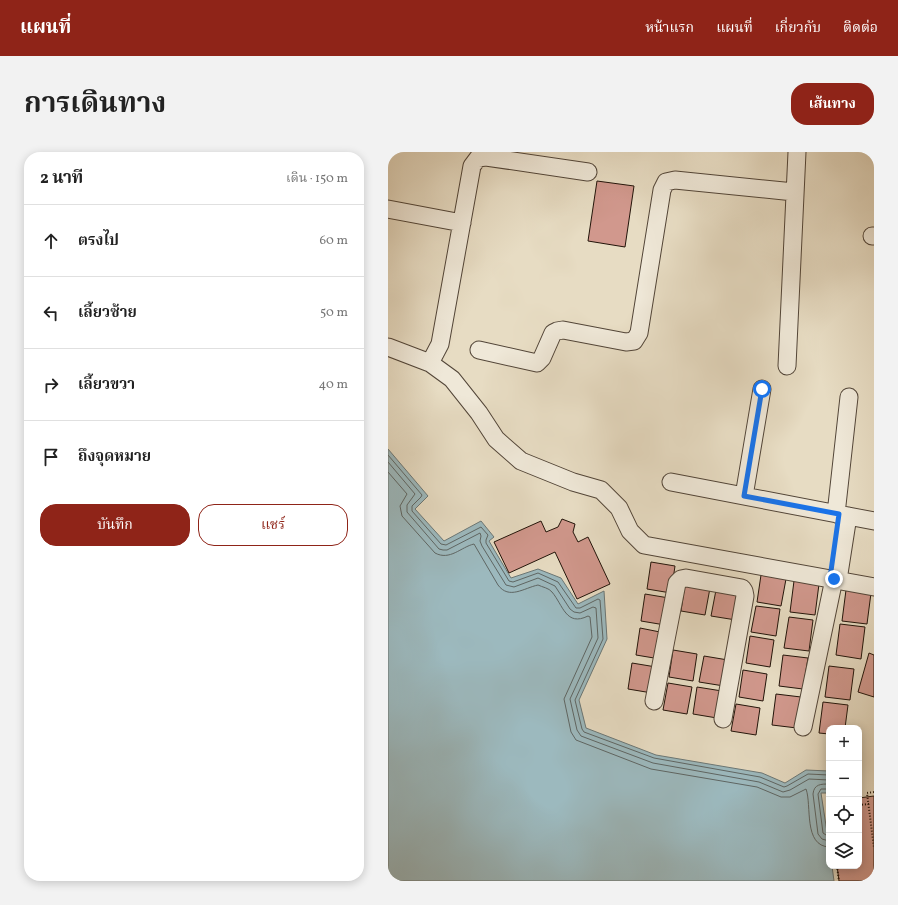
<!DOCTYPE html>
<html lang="th">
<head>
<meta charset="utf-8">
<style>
	body { margin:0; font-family:Vollkorn,"Noto Serif Thai",serif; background:#f2f2f2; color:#222 }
	.controls { position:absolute; right:12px; bottom:12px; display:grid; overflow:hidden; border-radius:8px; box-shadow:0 2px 10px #0003 }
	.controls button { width:36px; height:36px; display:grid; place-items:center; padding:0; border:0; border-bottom:1px solid #e0e0e0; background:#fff; color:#222; font:20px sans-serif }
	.stop { position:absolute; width:12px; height:12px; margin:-9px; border:3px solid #1a73e8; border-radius:50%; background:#fff }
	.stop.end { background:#1a73e8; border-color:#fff; box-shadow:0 1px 4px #0008 }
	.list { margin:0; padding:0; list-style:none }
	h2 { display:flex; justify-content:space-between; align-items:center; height:52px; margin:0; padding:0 16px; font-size:17px }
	h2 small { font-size:13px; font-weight:400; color:#767676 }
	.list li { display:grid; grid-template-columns:26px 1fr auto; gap:12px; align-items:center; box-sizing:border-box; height:72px; padding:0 16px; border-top:1px solid #e0e0e0 }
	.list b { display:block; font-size:15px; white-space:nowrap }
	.list em { font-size:13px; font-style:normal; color:#767676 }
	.actions { display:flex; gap:8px; padding:12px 16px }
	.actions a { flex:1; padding:9px 0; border:1px solid #8f2418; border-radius:16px; text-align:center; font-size:14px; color:#8f2418 }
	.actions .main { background:#8f2418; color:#fff }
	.icon { flex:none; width:22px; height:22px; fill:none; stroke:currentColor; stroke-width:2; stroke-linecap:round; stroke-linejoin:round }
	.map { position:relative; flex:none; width:486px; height:729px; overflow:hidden; border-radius:16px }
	header { display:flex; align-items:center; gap:24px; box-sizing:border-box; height:56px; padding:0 20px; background:#8f2418; color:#fff }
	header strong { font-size:19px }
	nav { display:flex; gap:22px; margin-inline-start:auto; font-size:14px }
	.intro { display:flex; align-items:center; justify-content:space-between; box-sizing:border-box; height:96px; padding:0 24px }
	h1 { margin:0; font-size:28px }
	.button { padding:10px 18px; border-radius:16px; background:#8f2418; color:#fff; font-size:14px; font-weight:700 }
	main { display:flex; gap:24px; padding:0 24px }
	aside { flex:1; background:#fff; border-radius:16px; box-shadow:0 2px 10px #0003 }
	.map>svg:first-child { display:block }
</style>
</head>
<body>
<header>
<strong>แผนที่</strong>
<nav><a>หน้าแรก</a><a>แผนที่</a><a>เกี่ยวกับ</a><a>ติดต่อ</a></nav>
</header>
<div class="intro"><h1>การเดินทาง</h1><a class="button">เส้นทาง</a></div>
<main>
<aside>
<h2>2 นาที<small>เดิน · 150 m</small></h2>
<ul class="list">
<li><svg class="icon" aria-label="ahead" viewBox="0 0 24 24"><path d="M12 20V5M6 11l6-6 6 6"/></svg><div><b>ตรงไป</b></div><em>60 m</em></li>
<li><svg class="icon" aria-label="left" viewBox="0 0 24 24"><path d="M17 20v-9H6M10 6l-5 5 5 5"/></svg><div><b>เลี้ยวซ้าย</b></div><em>50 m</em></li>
<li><svg class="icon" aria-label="right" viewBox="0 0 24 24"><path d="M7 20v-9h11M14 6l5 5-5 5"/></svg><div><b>เลี้ยวขวา</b></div><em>40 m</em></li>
<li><svg class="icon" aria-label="arrive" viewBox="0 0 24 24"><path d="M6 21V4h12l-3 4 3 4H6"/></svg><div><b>ถึงจุดหมาย</b></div></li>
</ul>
<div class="actions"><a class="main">บันทึก</a><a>แชร์</a></div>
</aside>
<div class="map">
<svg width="486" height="729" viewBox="0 0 486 729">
	<rect width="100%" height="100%" fill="#e7dcc3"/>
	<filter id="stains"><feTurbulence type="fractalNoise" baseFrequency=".005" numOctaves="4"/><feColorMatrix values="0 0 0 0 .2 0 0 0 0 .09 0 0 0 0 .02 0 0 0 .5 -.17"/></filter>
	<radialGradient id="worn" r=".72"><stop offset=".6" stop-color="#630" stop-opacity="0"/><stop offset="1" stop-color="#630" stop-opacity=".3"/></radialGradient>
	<path fill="#9cb9be" stroke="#6b7776" d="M0,297L40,344L27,357L56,389L93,369L106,385L101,389L123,426L150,417L173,426L190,452L216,439L219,487L191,548L198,576L268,603L374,621L397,631L418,618L441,619V641H433L441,693V714H444L446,729H0Z"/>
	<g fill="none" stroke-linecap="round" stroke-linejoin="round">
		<path stroke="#5e6664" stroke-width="1" d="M0,303L34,343L33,345L24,354V359L53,392L58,393L93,375L100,383L98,388V391L121,429L125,430L150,421L170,430L188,456H192L210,447L212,448L215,487L187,548L194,577L196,580L266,606L372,625L396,635L399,634L420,622L441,623
			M0,310L27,342L19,353V360L51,397L55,398H59L92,381L93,384L92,389L94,394L118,433L126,435L150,426L167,434L182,457L186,460L192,461L205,455L208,456L210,486L182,547L189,578L193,584L265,611L371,630L395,640L402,638L421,627L441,628
			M0,320L19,342L12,354L14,364L47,401C62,409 73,395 86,392L110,433C121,448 136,436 150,433C154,435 161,436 164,440C175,453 178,475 200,464L202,465L204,485L176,547L183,580L188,588L263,617L369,635L393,645H402L418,637C424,653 415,694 441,695
			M441,632C433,632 426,632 425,642L430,682L434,687L441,689
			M441,637H433L430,642L435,681L438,683L441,684"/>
	</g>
	<path fill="#d1988d" stroke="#211309" d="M209,29L246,34L237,95L200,89Z
		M174,367L187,372L185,380L190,390L200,385L222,432L189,447L167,400L121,421L106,390L153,369L158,380L170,375Z
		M263,410L287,414L283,441L259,437Z
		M373,423L398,427L393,454L369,450Z
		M406,429L431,432L427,463L402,460Z
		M297,432L322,436L317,463L293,459Z
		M328,438L352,442L348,468L323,464Z
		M458,438L483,441L479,472L454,469Z
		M257,442L281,446L277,473L253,469Z
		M368,454L392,457L388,484L363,480Z
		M401,465L425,468L421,499L396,496Z
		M452,472L477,475L473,507L448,503Z
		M252,476L277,481L272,507L248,503Z
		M362,484L386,488L382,515L358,511Z
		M285,498L309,502L305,529L281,525Z
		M481,501L486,503V545L470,540Z
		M395,503L420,506L415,537L391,534Z
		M316,504L340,508L336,534L311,530Z
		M244,511L268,515L264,541L240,537Z
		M441,514L466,517L462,548L437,545Z
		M355,518L379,522L375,549L351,545Z
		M280,531L304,535L299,562L275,558Z
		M309,535L334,539L329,566L305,562Z
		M388,542L413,545L409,576L384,573Z
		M435,550L460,553L457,576H441V582L431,581Z
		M348,552L372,556L368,583L343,579Z
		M471,629L473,643H471Z
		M486,644V729H451L449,714H471V646Z"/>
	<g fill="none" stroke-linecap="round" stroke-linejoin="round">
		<g stroke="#524538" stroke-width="19">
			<path id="minor" d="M0,57L74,71
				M484,84H486
				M0,195L42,211L64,227L91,261L108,287L133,309L185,330L213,338L231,356L242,379L256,393L486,435
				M91,198L149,211L154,206L165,181L169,179L175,178L238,190L246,189L251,181L274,38L278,30L287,28L406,40
				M42,211L52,192L84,14L90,6L98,5L200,20
				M399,214L409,0
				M283,330L486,369
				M356,344L374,237
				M448,362L461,245
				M450,428L460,364
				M266,549L289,431L293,427L298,426L354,436L356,439L357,444L335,567
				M415,575L446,427"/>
		</g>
		<path stroke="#211309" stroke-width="2" stroke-dasharray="1 2" stroke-linecap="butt" d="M486,640L479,641L486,696
			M471,653L481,652
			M449,714L451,729"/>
		<use href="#minor" stroke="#efe8d8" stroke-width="17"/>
	</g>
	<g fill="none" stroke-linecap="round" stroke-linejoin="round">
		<path stroke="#1a73e8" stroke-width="5" d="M374,237L356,344L451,362L442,426L446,427"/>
	</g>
	<rect width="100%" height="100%" filter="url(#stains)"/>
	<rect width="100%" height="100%" fill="url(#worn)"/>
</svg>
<div class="controls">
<button>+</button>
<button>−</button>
<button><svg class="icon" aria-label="locate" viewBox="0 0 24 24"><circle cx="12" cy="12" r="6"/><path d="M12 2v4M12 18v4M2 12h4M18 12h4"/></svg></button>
<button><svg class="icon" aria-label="layers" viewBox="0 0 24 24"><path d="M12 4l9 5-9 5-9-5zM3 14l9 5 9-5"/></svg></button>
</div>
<div class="stop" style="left:374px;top:237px"></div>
<div class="stop end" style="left:446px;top:427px"></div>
</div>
</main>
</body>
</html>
